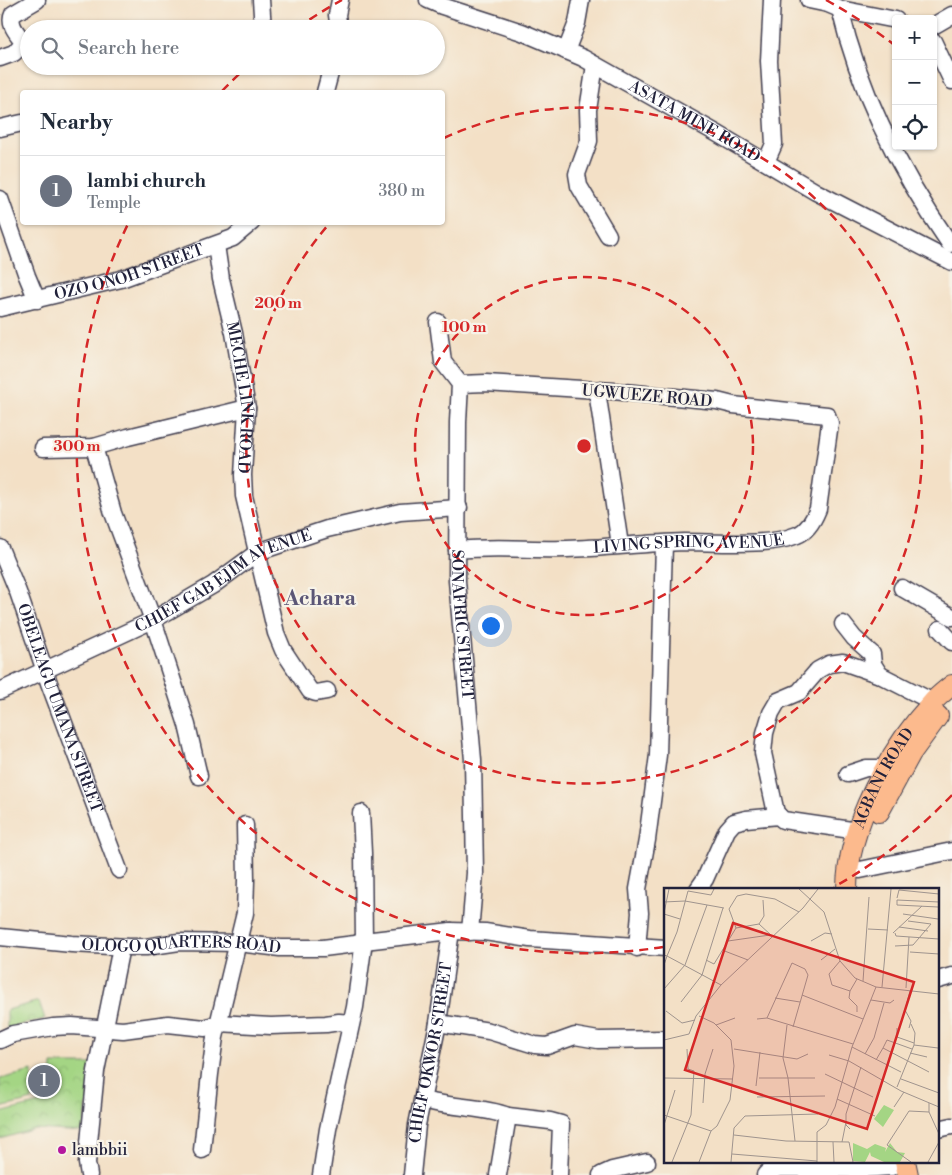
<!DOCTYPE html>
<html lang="en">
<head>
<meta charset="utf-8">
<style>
	body { margin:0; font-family:"Libre Bodoni",serif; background:#f6f6f7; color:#1f2937 }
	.controls { position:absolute; right:15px; top:15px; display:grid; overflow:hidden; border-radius:5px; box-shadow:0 1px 4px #0004 }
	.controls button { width:45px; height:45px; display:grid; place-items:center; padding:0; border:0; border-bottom:1px solid #e0e1e3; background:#fff; color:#1f2937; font:25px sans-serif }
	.you { position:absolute; left:490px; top:625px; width:18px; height:18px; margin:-12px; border:4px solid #fff; border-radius:50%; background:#1a73e8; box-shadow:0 0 0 8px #1a73e833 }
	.badge { display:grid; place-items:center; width:32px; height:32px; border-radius:50%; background:#7c3aed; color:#fff; font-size:16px; font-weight:700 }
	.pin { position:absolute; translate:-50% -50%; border:2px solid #fff; box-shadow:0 1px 5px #0006 }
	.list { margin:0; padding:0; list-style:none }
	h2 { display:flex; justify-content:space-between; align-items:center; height:65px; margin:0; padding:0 20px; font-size:21px }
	h2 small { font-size:16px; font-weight:400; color:#747a83 }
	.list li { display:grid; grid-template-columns:32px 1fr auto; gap:15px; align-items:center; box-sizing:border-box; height:70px; padding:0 20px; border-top:1px solid #e0e1e3 }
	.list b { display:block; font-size:19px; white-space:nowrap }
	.list p { margin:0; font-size:16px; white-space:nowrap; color:#747a83 }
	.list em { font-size:16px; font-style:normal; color:#747a83 }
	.icon { flex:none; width:28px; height:28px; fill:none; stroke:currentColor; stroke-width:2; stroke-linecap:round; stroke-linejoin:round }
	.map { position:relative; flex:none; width:952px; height:1175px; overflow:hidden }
	.search { position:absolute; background:#fff; box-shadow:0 1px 4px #0004; left:20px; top:20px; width:425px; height:55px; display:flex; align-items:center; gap:12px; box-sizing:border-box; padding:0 18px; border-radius:28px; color:#747a83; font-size:19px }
	.panel { position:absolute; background:#fff; box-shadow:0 1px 4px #0004; left:20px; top:90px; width:425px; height:135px; border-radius:5px }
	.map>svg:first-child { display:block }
</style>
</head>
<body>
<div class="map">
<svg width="952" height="1175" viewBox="0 0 952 1175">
	<defs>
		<pattern id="park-crowns" width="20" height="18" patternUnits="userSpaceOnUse" patternTransform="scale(1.25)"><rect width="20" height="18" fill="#a4d584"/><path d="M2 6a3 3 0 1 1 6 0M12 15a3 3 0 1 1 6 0" fill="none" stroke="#8db773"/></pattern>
	</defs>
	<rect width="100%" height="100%" fill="#f7f3e8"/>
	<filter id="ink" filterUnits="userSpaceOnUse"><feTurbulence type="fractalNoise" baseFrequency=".02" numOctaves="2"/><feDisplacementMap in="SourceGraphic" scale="10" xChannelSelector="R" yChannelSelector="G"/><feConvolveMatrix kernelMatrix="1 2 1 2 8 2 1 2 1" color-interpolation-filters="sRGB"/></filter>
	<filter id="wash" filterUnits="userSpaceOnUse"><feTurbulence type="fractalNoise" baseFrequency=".0096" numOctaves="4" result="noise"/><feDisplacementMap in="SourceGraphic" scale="20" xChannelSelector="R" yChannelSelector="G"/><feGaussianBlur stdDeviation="1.12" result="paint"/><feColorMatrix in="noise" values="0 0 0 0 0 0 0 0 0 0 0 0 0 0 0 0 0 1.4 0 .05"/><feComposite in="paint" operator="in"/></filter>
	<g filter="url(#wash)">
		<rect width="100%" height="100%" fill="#f3e0c6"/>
		<path fill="url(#park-crowns)" stroke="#637c60" d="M39,1001L45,1019L7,1028V1010Z
			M52,1064H93L83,1132L35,1129L0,1139V1113L51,1100Z
			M32,1071V1100L0,1108V1079Z"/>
	</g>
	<g filter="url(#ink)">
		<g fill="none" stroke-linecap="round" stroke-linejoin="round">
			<g stroke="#413e50" stroke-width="19">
				<g id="minor">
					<path d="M261,0L263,29"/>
					<path id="s1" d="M428,0L442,6L522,32L583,58L718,134L816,192L952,262"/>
					<path d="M809,0L828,4L840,9L896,20"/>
					<path d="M840,9C860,95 900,172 950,244"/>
					<path d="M933,26L952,15"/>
					<path d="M339,29L337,15L340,0"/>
					<path d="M933,41L952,81"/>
					<path d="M566,51L577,23L581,0"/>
					<path d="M0,58L14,53L22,44V40C17,33 8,24 13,14L37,0"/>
					<path d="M595,65L588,110L589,141L577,174L579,186L608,235"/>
					<path d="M325,92L332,66"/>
					<path d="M0,128L22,123"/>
					<path d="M766,162L774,144L769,61L772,0"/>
					<path d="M0,199L27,276L37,300"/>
					<path id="s2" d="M216,245L221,279L234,333L247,408L243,475L244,496L276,633L283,650L310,691L316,693L327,691"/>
					<path id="s3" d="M0,308L121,279L233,238L252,222"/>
					<path id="s4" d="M438,322L443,362L460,384L458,422L457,581L473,760L475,873L470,932"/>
					<path d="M597,391L620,545"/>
					<path d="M94,447L113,513L154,623L187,725L199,776"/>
					<path d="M43,448L94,447L128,437L247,408"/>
					<path id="s5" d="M0,548L18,592L49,683L119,870"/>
					<path id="s6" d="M457,550C494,546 530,550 567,549C606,548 645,543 684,542C717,542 768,547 797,535C808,531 814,519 818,509L830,423L827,415L733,405L717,401L613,391L486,383L460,384"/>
					<path d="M902,588L952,617"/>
					<path d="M843,624L854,638L872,654L873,664L880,675"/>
					<path d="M940,629L952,642"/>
					<path id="s7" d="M0,691L153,620L213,585L258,552L327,529L366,520L400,512L459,508"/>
					<path d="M848,774L866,768H886"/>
					<path d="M858,831L783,820L776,813L763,753L765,733L771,713L778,701L799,692L818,670L829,664L843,662L880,675L933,702"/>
					<path d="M860,870L952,851"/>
					<path d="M698,889L705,879L727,830L734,822L746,819L779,816"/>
					<path id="s8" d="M0,937L72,944L129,947H146L179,942L238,943L280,948H323L355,944L364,941L451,931L485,932L530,939L666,948"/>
					<path d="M637,948L640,913L638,889L647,840L658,755L664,544"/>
					<path d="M938,980L952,976"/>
					<path d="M438,1023L489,1031L535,1045L547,1046L575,1036L598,1040L666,1039"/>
					<path d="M0,1040L13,1034L53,1027L72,1026L123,1030L168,1024L205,1028L219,1023L271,1026L326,1024L339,1022L351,1023"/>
					<path d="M423,1100C451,1108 482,1106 508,1116L498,1175"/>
					<path d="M508,1116L550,1121L561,1124L559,1175"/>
					<path d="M938,1129L952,1126"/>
					<path d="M202,1150L210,1074L215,1037L245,913L246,880L245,825"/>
					<path d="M89,1175L87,1163L96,1071L121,947"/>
					<path d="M321,1175L328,1129L355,1007L364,941L363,853L361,813"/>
					<path id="s9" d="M412,1175L417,1125L438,1023L451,931"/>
					<path d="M601,1175L612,1170L647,1162"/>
					<path d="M765,1175L769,1171L780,1168L860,1169L892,1167"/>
				</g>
			</g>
			<g stroke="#413e50" stroke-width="22">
				<g id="major">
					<path d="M879,812L911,753L938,716"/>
					<path id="s10" d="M847,889C847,828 891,747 932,703C938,696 945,691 952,685"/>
					<path d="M905,1161L908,1175"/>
				</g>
			</g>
			<use href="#minor" stroke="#fff" stroke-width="16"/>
			<use href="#major" stroke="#fcba8d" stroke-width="20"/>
		</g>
	</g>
	<g fill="none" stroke="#d62828" stroke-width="2.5" stroke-dasharray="9 6">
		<circle cx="584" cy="446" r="169"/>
		<path d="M444 138A338 338 0 1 1 329 224"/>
		<path d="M952 795A507 507 0 0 1 834 887M663 947A507 507 0 0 1 128 224M222 91A507 507 0 0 1 248 66M297 28A507 507 0 0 1 342 0M826 0A507 507 0 0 1 893 44"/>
	</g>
	<circle fill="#b5179e" stroke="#f7f3e8" stroke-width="2" cx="62" cy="1150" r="5"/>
	<g text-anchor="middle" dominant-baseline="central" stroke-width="4.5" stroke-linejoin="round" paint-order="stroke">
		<g font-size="16" fill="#22223b" stroke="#f7f3e8">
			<text stroke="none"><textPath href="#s1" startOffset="294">ASATA MINE ROAD</textPath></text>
			<text stroke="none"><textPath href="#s3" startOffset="134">OZO ONOH STREET</textPath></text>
			<text transform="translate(647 396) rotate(5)">UGWUEZE ROAD</text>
			<text stroke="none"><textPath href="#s2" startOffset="155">MECHE LINK ROAD</textPath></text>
			<text stroke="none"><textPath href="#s6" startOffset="232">LIVING SPRING AVENUE</textPath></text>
			<text stroke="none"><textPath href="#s7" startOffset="250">CHIEF GAB EJIM AVENUE</textPath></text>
			<text stroke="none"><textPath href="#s4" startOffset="309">SONAFRIC STREET</textPath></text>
			<text stroke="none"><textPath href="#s5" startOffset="171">OBELEAGU UMANA STREET</textPath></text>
			<text stroke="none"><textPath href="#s10" startOffset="118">AGBANI ROAD</textPath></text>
			<text stroke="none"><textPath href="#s8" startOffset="182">OLOGO QUARTERS ROAD</textPath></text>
			<text stroke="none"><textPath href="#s9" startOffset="124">CHIEF OKWOR STREET</textPath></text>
		</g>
		<g font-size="16" fill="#22223b" stroke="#f7f3e8" text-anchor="start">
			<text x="72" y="1150">lambbii</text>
		</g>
		<g font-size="21" font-weight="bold" fill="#5b5676" stroke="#f7f3e8">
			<text x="320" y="599">Achara</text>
		</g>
	</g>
	<g transform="translate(664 888)">
		<rect width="275" height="275" fill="#f3e0c6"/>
		<path d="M220,217L230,222L219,239L210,231ZM189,255L203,261L211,256L222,260L221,264L226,255L233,264L241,265L236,274H220L207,268L206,264L201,274L189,273Z" fill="#a4d584"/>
		<path fill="none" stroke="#9f948e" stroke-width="1" d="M135,1L160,24L176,73L191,90L212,99L275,106M233,10L235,2L275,6M0,14L21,13L60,20M274,19L233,17V12L275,14M0,25L5,1M0,26L16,31M239,26L274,31M95,36L108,48M235,39L264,43M72,40L95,36L100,28L99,12M204,41L224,42M229,45L258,18M231,45L232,48L275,51M64,53L106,47M147,53L161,45L168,46M231,58L249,57L267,36L244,33M58,62L84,72M246,64L275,66M0,67L3,68L13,44L24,3L47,7L50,1M42,72L50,76L72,40L65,21L73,8L82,6L111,11L135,24M157,72L171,61M176,73L165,86L168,97L186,103L193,91M0,77L3,68L57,97M199,93L205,9M218,99L227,1M242,100L245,49M0,101L21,77L43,17M186,103L185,110L193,118V124M138,107L199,131M111,110L136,114M207,112L226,115L230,112M17,114L38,87L59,20M2,123L18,135L31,132M35,128L50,135L67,152L70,178L66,212L53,238L47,243L35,274M103,130L128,75L141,81L144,87L129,139M93,131L103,130L189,156M52,137L71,130M123,137L119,170L124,190L131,253M233,140V149L250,155M245,140L247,133L241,122L246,103M0,152L25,146L32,128L57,97L139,20L154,1M250,157L274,160M188,159L237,184M219,160L223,152L248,161M70,161L133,171L144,166M246,165L263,169M201,166L210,150L220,115M165,167L185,173L237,203L275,219M212,172L219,160L265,184M161,186L209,209M0,190L69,191M95,190H151M237,191L275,205M92,198L96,164M233,199L250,157L251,145L247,136M93,209L161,208M173,211L211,228M39,215L41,186L49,161M265,215V224L275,246M230,219L240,204M0,227L47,243M0,237L11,202M186,241L182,237V226L197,179M70,247L122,253L185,254L189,274M169,254L170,274M178,254L182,234M68,266L153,273M8,274L27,227L30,183L24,181L23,161M67,274L70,240L81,228L154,226M153,274V244L162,237L171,219L188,159L212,99M247,274L223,257L245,223L265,224M264,274L275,254"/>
		<path fill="#d62828" fill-opacity="0.15" stroke="#d62828" stroke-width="2.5" d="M69,35L250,94L203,241L21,182Z"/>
		<rect width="275" height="275" fill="none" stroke="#22223b" stroke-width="2.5"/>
	</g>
	<circle cx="584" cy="446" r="8" fill="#d62828" stroke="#f7f3e8" stroke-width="2.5"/>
	<g font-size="15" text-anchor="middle" font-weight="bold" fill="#d62828" stroke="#f7f3e8" stroke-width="4.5" stroke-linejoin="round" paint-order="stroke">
		<text x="278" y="308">200 m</text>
		<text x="464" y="332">100 m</text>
		<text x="77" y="451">300 m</text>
	</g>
</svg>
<div class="controls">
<button>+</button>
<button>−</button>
<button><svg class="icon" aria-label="locate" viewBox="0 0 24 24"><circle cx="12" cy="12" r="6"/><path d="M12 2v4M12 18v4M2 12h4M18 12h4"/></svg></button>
</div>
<div class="you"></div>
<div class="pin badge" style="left:44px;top:1081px;background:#6b7280">1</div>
<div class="search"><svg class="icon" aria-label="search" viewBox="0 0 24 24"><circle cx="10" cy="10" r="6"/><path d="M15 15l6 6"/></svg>Search here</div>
<section class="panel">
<h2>Nearby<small></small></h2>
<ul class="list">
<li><span class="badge" style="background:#6b7280">1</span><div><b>lambi church</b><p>Temple</p></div><em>380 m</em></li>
</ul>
</section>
</div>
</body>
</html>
